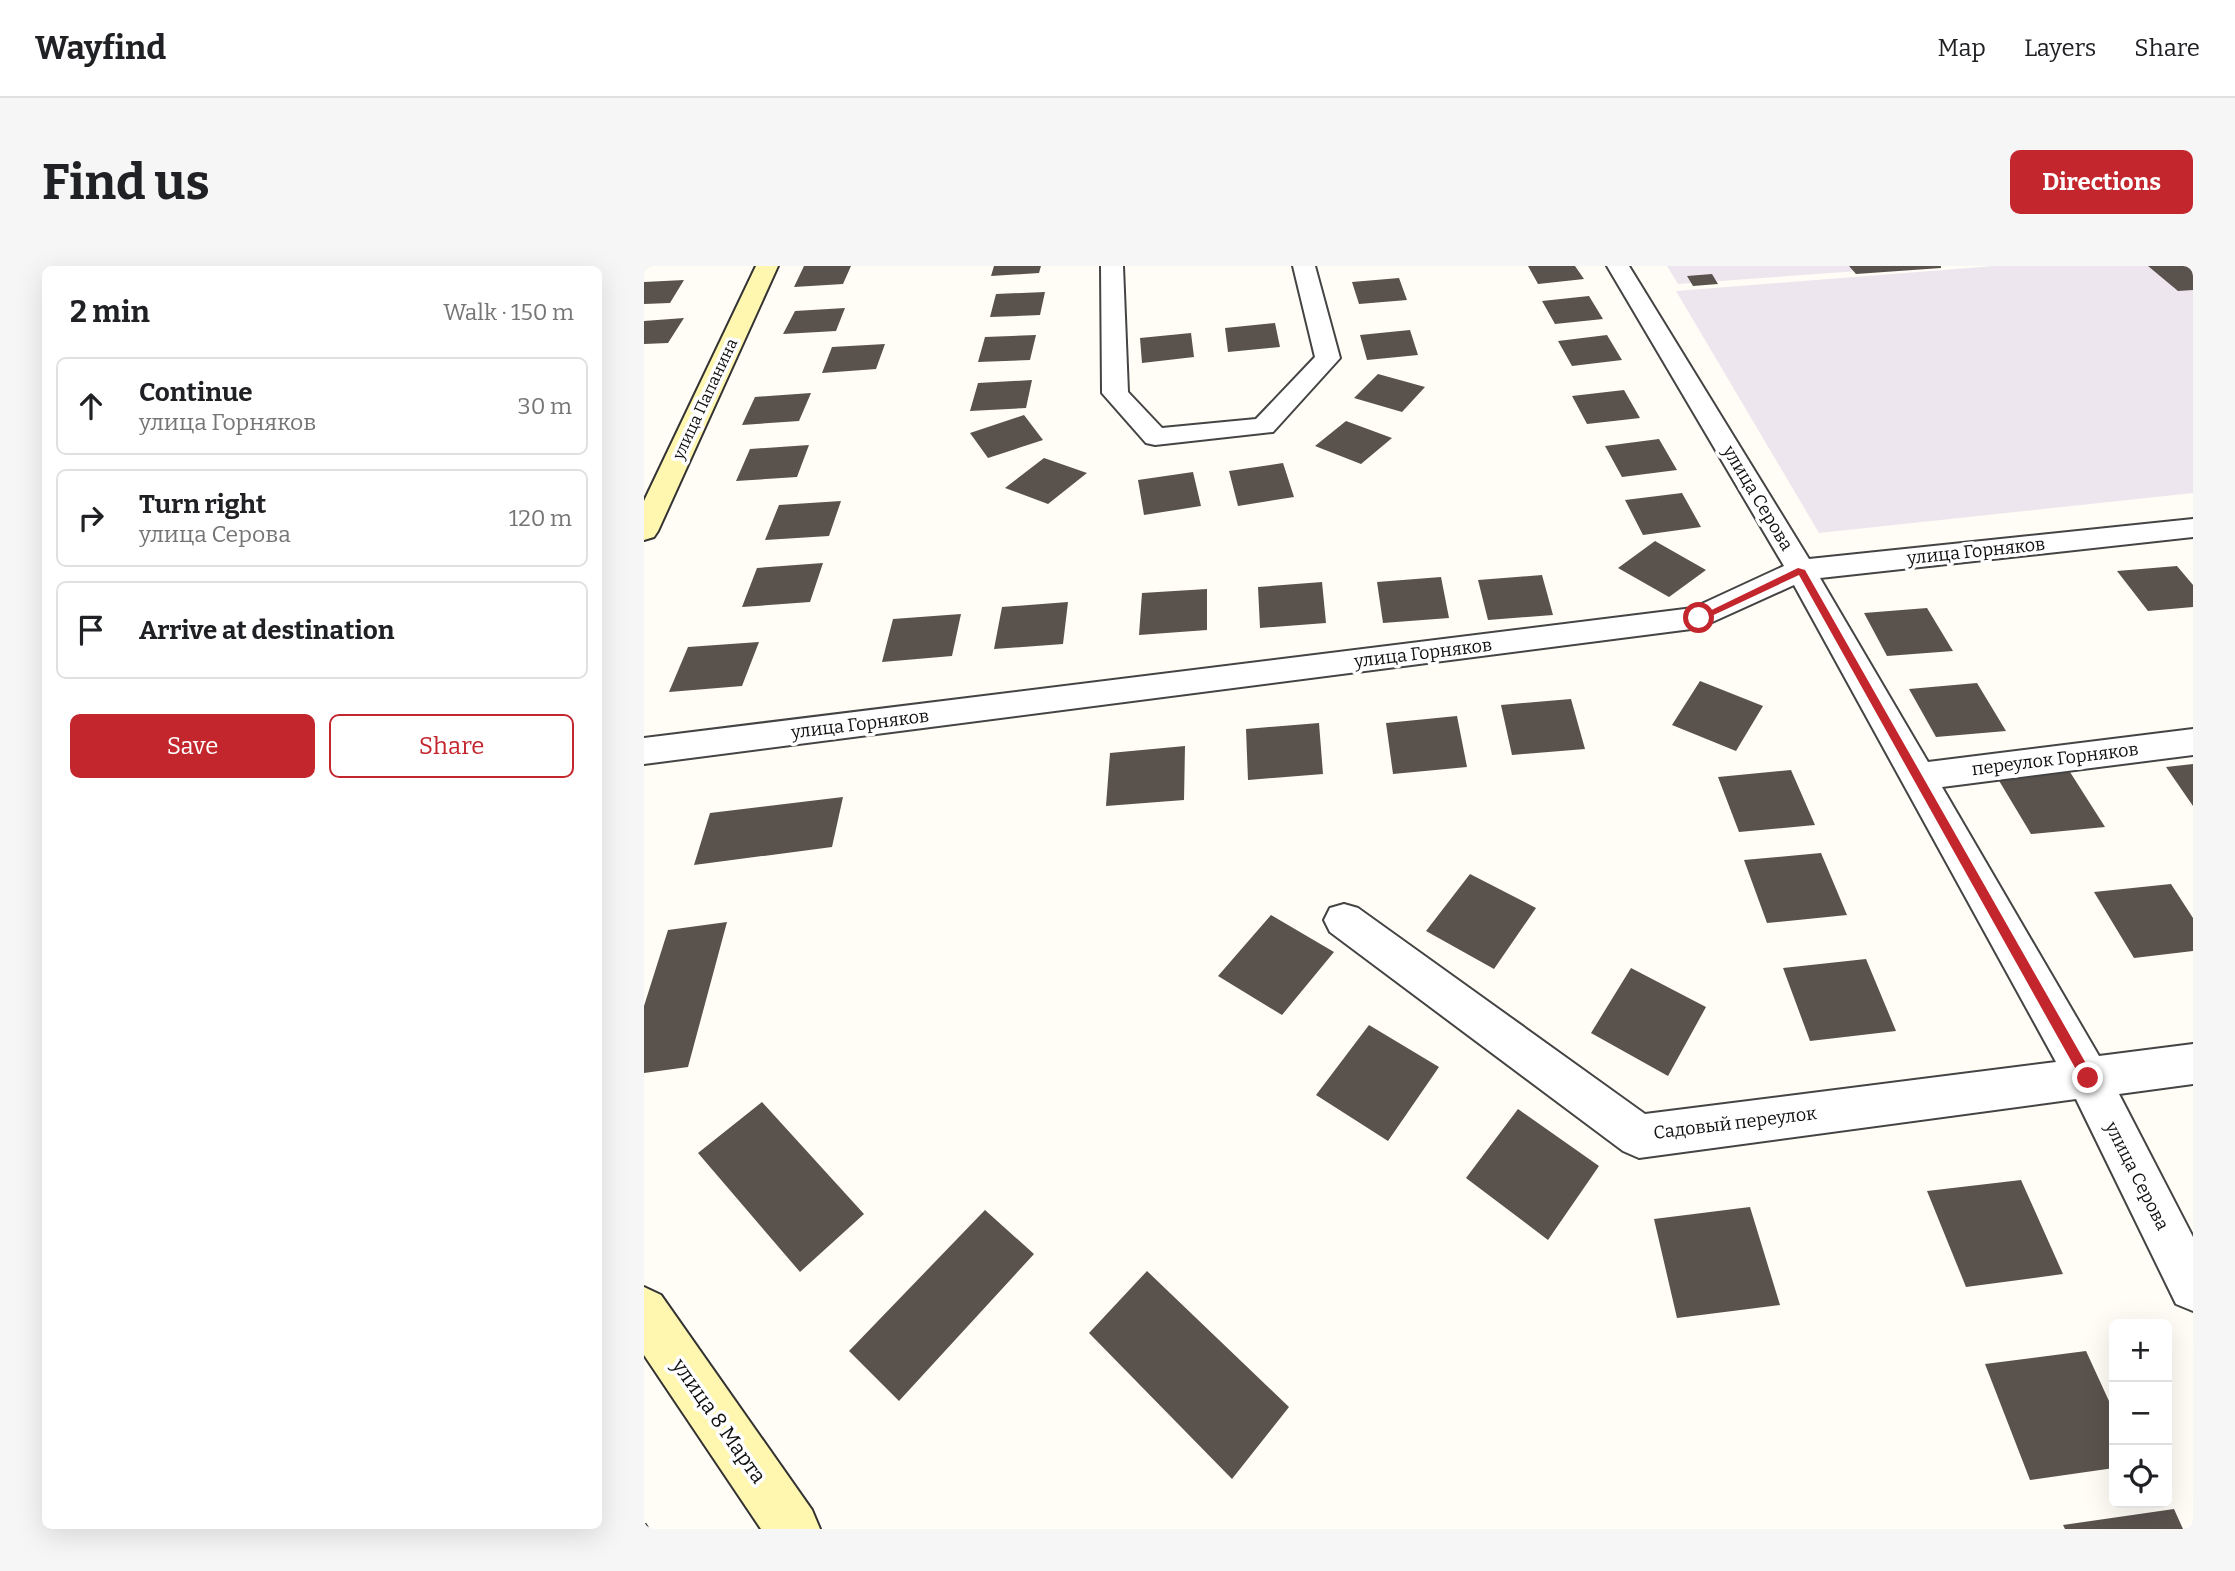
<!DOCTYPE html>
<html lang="en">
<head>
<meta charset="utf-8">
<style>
	body { margin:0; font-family:Bitter,serif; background:#f6f6f6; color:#202124 }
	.controls { position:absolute; right:21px; bottom:21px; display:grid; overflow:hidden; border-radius:10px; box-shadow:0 7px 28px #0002 }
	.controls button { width:63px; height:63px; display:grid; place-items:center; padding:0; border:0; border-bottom:2px solid #e0e0e0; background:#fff; color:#202124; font:35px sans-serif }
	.stop { position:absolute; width:21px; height:21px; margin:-16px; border:5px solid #c4262e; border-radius:50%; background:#fff }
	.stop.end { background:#c4262e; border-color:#fff; box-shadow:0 2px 7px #0008 }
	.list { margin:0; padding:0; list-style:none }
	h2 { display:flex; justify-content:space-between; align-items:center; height:91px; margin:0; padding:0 28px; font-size:30px }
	h2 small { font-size:23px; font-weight:400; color:#757577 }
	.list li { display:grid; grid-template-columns:46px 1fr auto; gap:21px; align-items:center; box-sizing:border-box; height:98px; margin:0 14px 14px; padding:0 14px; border:2px solid #e0e0e0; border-radius:10px }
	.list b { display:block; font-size:26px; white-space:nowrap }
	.list p { margin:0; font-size:23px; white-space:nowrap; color:#757577 }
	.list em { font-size:23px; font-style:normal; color:#757577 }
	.actions { display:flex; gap:14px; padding:21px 28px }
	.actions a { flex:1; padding:16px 0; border:2px solid #c4262e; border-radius:10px; text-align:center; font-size:24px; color:#c4262e }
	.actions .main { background:#c4262e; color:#fff }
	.icon { flex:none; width:38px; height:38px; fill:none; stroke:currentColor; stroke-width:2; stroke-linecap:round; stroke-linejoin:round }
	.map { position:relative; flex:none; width:1549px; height:1263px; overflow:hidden; border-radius:10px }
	header { display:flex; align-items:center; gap:42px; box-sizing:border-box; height:98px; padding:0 35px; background:#fff; border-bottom:2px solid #e0e0e0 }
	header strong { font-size:33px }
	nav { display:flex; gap:38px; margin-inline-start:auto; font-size:24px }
	.intro { display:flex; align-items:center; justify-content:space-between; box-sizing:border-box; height:168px; padding:0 42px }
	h1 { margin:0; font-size:49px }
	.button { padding:18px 32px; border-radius:10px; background:#c4262e; color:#fff; font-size:24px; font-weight:700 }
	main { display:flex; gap:42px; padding:0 42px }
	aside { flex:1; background:#fff; border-radius:10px; box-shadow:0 7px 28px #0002 }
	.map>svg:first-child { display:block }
</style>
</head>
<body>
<header>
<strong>Wayfind</strong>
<nav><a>Map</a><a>Layers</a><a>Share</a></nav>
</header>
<div class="intro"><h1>Find us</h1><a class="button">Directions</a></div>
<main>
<aside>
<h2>2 min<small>Walk · 150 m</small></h2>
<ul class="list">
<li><svg class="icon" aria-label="ahead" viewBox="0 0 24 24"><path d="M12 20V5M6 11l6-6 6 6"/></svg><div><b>Continue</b><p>улица Горняков</p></div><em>30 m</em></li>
<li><svg class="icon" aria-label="right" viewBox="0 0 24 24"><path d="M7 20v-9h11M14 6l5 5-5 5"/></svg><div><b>Turn right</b><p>улица Серова</p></div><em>120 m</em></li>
<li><svg class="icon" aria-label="arrive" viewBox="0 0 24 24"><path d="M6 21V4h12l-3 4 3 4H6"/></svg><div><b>Arrive at destination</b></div></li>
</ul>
<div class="actions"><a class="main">Save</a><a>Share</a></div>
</aside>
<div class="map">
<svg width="1549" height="1263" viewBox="0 0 1549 1263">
	<rect width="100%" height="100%" fill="#fffdf5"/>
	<path fill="#eee6ef" d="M1023,0H1285L1034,18Z
		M1350,0H1549V227L1175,267L1032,25Z"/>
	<path fill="#5a524d" d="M160,0H207L199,18L150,21Z
		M350,0H397L395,7L347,10Z
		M884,0H931L940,13L894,18Z
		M1205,0H1297V2L1212,8Z
		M1504,0H1549V24L1534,25Z
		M1068,8L1074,18L1049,20L1043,10Z
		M755,12L763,34L715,38L708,16Z
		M40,14L26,37L0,38V16Z
		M401,26L396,49L346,51L352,28Z
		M945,30L959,53L911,58L898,35Z
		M201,42L192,65L139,68L151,45Z
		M40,52L24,77L0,78V55Z
		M631,57L636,81L584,86L581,62Z
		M766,64L774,89L723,94L716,69Z
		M547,67L550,91L498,97L496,72Z
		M392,69L386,94L334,96L341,71Z
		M963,69L978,94L928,100L914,75Z
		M241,78L232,103L178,107L188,81Z
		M734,108L781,121L758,146L710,132Z
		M388,114L382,142L326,145L334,117Z
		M980,124L996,152L943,158L928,130Z
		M167,127L155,155L98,159L111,131Z
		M380,149L399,174L344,192L326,167Z
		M702,155L748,172L717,198L671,180Z
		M1015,173L1033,204L978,211L961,180Z
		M165,179L153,211L92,215L106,183Z
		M400,192L443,207L404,238L361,222Z
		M639,197L650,231L594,240L585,205Z
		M549,206L557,240L500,249L494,214Z
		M1038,227L1057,261L999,269L981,234Z
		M197,235L185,270L121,274L135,239Z
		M1011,275L1062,304L1025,331L974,302Z
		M179,297L166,336L98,341L113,302Z
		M1533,300L1549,319V341L1504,345L1473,305Z
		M898,309L909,349L844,354L834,314Z
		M797,311L805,352L739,357L733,316Z
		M678,316L682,357L616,362L614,321Z
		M563,323V364L495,369L498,327Z
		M424,336L419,378L350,383L358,341Z
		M1283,342L1309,385L1243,390L1220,347Z
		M317,348L308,390L238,396L249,353Z
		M115,376L98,420L25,426L44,381Z
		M1056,415L1119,440L1092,485L1028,459Z
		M1333,417L1362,465L1292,471L1265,423Z
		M927,433L941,483L868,489L857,439Z
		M813,450L823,501L749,508L742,457Z
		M675,457L679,508L604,514L602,463Z
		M541,480L540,534L462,540L466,487Z
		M1549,498V540L1522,501Z
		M1147,504L1171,559L1095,566L1074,511Z
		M1426,506L1461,561L1387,568L1354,513Z
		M199,531L188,581L50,599L66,547Z
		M1177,587L1203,649L1123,657L1100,594Z
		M826,608L892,642L850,703L782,665Z
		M1527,618L1549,652V685L1490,692L1450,626Z
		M627,649L690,686L638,749L574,710Z
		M83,656L44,801L0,807V740L24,664Z
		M1222,693L1252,765L1166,775L1139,702Z
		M987,702L1062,741L1024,810L947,767Z
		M725,759L795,801L744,875L672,829Z
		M118,836L220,948L156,1006L54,887Z
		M874,843L955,900L904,974L822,912Z
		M1377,914L1419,1008L1322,1021L1283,925Z
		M1106,941L1136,1039L1033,1052L1010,953Z
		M341,944L390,988L255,1135L205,1085Z
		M503,1005L645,1141L588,1213L445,1067Z
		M1442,1085L1470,1146V1202L1386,1214L1341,1098Z
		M1530,1243L1539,1263H1421L1419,1259Z"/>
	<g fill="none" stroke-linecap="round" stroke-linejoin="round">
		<g stroke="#444" stroke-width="4">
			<path id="street" d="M457,0H479L484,126L518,162L612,153L671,91L649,0H671L696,92L629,166L511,179L502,177L458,127Z
				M963,0H985L1165,293L1549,253V271L1176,312L1284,496L1549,463V489L1298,521L1455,790L1549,778V818L1475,828L1549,971V1045L1532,1038L1432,833L995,892L979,885L686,666L680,654L686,642L700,638L714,642L1001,848L1412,796L1150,319L1055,362L0,498V472L1049,342L1140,300Z"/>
		</g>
		<g stroke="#333" stroke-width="4">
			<path id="secondary" d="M112,0H134L14,265L10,271L0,274V235Z
				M0,1021L17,1029L168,1244L176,1263H117L0,1089Z"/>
		</g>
		<path stroke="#333" stroke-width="5" stroke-dasharray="9 4.5" stroke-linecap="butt" d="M0,1258L3,1263"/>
		<use href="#street" fill="#fff" fill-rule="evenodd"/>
		<use href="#secondary" fill="#fff6b0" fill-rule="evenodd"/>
	</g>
	<path fill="#c4262e" d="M1154,302L1161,304L1448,808V816H1439L1155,309L1059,354L1051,352Z"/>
	<g text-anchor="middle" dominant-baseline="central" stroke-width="7" stroke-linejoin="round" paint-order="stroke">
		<g font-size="16" fill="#111" stroke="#fff">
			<text transform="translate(61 133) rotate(-65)">улица Папанина</text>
		</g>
		<g font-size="18" fill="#111" stroke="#fff">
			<text transform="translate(1114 232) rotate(59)">улица Серова</text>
			<text transform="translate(1332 285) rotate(-6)">улица Горняков</text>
			<text transform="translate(779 387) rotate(-7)">улица Горняков</text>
			<text transform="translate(216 458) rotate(-7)">улица Горняков</text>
			<text transform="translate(1411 493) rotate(-7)">переулок Горняков</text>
			<text transform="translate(1091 857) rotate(-7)">Садовый переулок</text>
			<text transform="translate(1493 910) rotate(63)">улица Серова</text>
		</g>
		<g font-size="21" fill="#111" stroke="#fff">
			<text transform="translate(75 1155) rotate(55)">улица 8 Марта</text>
		</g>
	</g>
</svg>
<div class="controls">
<button>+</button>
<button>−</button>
<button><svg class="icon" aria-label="locate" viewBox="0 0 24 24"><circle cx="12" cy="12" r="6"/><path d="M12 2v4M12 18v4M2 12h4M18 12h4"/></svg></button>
</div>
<div class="stop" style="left:1055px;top:352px"></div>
<div class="stop end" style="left:1444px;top:812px"></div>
</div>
</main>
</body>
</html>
